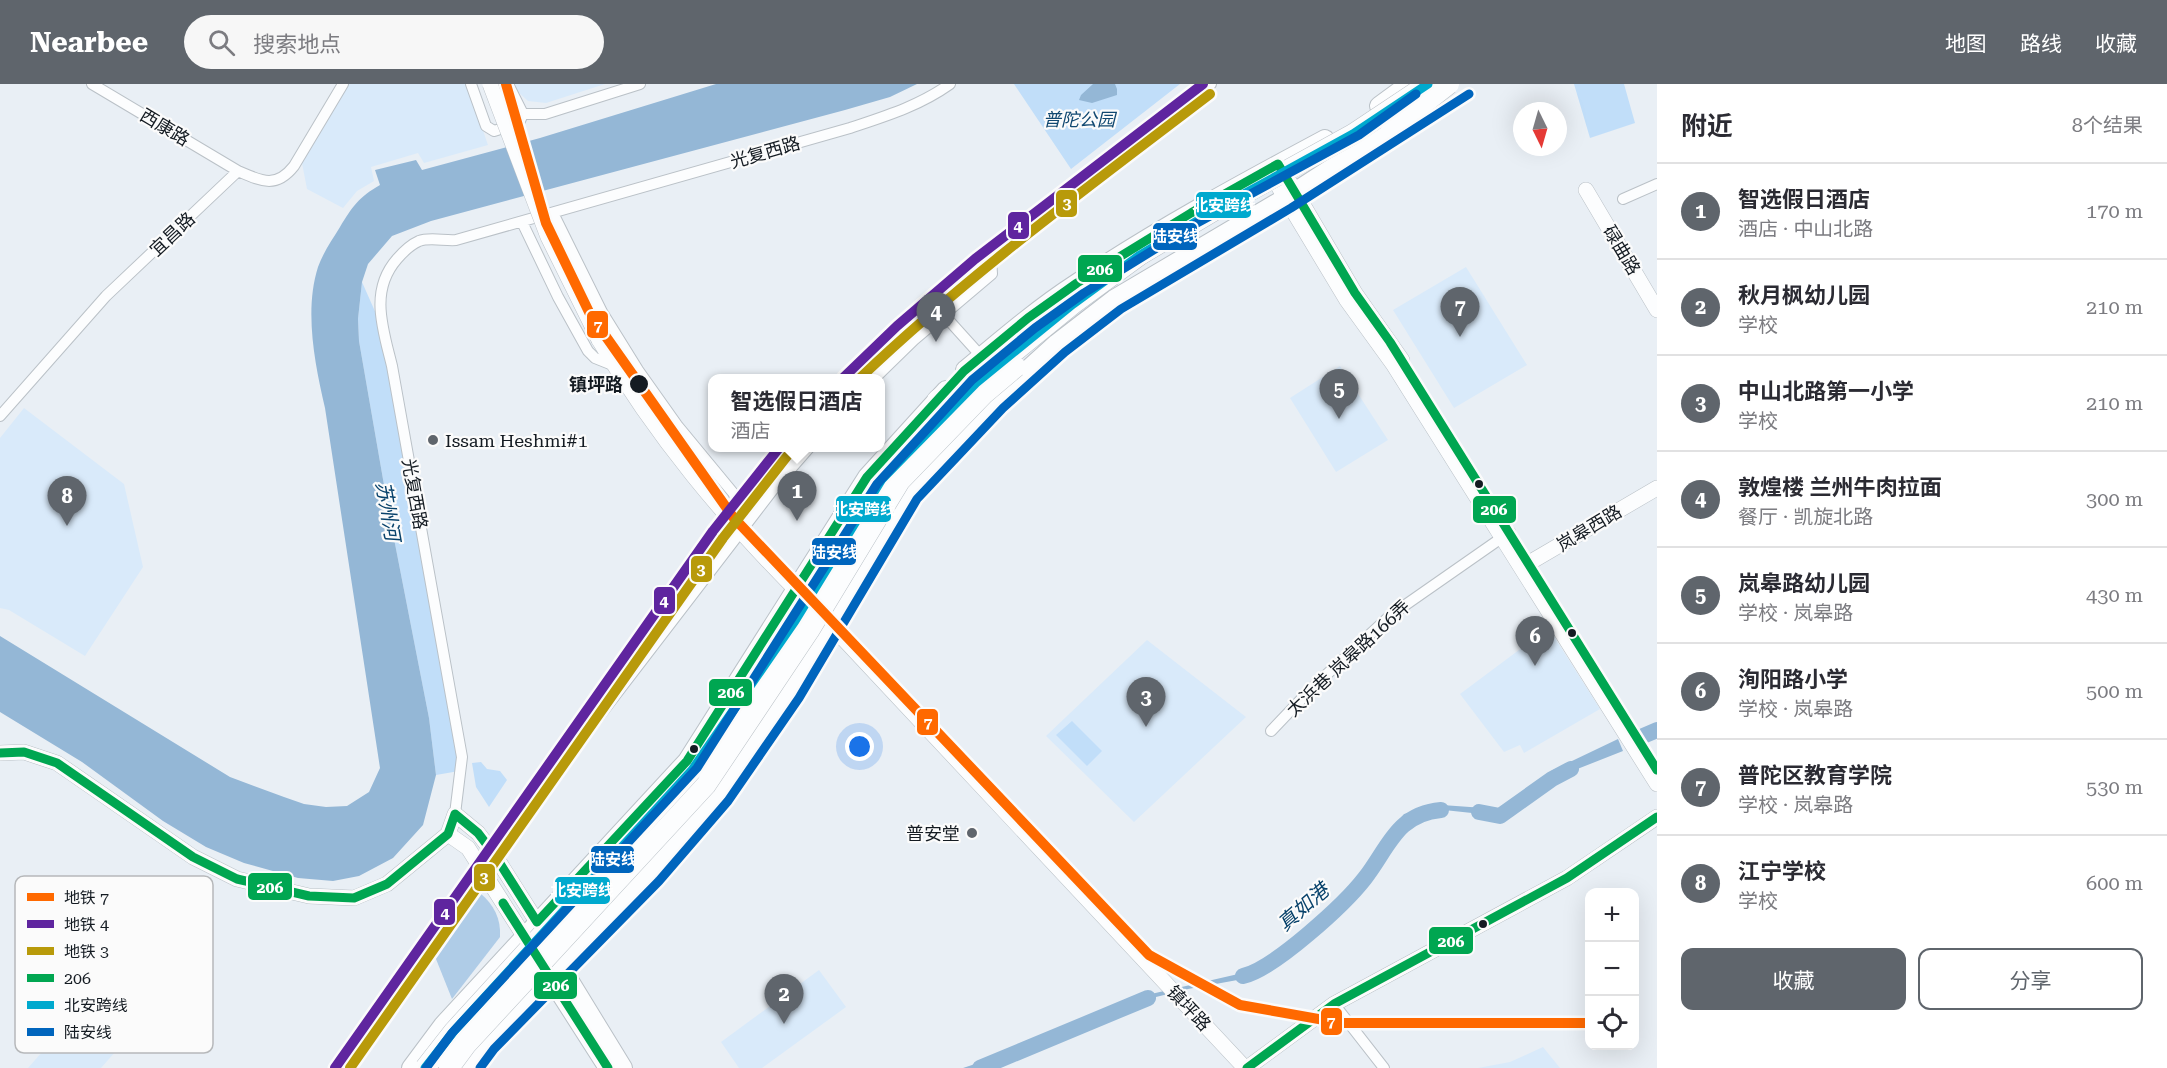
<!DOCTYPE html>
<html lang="zh">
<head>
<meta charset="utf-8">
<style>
	body { margin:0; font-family:"Roboto Serif","Noto Sans SC",serif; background:#f7f7f7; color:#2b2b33 }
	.controls { position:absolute; right:18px; bottom:18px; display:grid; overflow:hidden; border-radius:12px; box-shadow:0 6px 24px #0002 }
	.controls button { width:54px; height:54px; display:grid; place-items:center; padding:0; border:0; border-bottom:2px solid #e1e1e2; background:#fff; color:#2b2b33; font:30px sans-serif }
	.compass { position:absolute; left:1513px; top:18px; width:54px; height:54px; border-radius:50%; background:#fff; box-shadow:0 6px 24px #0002; rotate:175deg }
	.you { position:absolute; left:860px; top:663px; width:21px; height:21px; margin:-15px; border:4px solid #fff; border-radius:50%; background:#1a73e8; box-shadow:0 0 0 9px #1a73e833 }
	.badge { display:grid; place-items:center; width:39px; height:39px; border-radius:50%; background:#5f656c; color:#fff; font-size:20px; font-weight:700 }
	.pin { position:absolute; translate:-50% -50px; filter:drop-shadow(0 2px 3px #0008) }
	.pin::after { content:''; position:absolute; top:32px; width:21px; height:18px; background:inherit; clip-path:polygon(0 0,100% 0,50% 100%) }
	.popup { position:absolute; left:708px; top:290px; width:177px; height:78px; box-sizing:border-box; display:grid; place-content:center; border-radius:12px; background:#fff; filter:drop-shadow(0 2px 4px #0005); font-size:20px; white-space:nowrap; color:#7c7c81 }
	.popup b { font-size:22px; color:#2b2b33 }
	.popup::after { content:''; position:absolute; left:50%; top:100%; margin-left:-12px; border:12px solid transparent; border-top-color:#fff }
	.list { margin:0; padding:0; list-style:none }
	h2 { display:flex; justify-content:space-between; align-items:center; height:78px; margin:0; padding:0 24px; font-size:26px }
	h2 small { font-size:20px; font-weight:400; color:#7c7c81 }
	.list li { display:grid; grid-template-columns:39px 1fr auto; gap:18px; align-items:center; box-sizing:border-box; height:96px; padding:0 24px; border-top:2px solid #e1e1e2 }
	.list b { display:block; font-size:22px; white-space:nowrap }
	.list p { margin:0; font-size:20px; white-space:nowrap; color:#7c7c81 }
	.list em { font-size:20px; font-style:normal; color:#7c7c81 }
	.actions { display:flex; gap:12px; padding:18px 24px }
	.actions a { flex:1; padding:14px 0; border:2px solid #5f656c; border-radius:12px; text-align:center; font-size:21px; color:#5f656c }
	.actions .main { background:#5f656c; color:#fff }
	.icon { flex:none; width:33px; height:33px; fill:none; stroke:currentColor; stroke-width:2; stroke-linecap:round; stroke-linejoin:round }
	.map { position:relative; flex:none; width:1657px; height:984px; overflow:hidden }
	header { display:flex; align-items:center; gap:36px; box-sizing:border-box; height:84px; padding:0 30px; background:#5f656c; color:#fff }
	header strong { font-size:28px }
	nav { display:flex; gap:33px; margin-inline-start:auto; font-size:21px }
	.search { width:420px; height:54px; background:#f7f7f7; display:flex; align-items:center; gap:15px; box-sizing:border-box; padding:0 21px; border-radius:33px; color:#7c7c81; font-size:22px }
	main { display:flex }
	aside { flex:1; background:#fff }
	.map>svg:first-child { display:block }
</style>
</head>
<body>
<header>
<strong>Nearbee</strong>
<div class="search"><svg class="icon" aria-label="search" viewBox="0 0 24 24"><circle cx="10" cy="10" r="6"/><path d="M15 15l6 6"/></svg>搜索地点</div>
<nav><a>地图</a><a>路线</a><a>收藏</a></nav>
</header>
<main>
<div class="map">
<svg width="1657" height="984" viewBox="0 0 1657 984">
	<rect width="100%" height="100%" fill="#e9eff5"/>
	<path fill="#d9eafa" d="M349,0H467L488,61L424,79L418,69L371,83L374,97L357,107L343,124L307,105L302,79Z
		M514,0H605L546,19L528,17L517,7Z
		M1466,183L1527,281L1454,324L1393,226Z
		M1340,282L1388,356L1336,388L1290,314Z
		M24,324L124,400L143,483L85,572L9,526L0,524V354Z
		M1551,548L1600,625L1524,669L1520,661L1504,668L1460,610L1535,554Z
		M1147,556L1246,633L1134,738L1046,652Z
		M819,886L846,923L762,984H739L721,958Z
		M102,900L145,934L101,984H28Z
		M1543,963L1560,984H1478L1510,978Z"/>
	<path fill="#c1def9" d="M1014,0H1180L1071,85Z
		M1574,0H1624L1635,39L1590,54Z
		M362,198L381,241L459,687L436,691L429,634L388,424L359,257L358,235Z
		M1072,637L1102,667L1087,682L1056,651Z
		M481,678L487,685L500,687L507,696L489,723L476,703L472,679Z"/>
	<path fill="#afcce7" d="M480,809C494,821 501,834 500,853L452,915L434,870Z"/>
	<path fill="#94b7d6" d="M716,0H917L890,13L845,26L431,137L392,152L368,180L362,198L358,235L359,257L388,424L429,634L436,691L423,741L393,774L359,792L333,797L298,794L244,779L206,763L163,737L82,678L0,628V552L230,693L284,713L304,720L326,723L347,722L369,708L380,684L325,324C315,281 304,227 318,183C323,169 332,156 340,143C352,123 359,113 380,101L375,86L416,76L422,86L540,54Z
		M1093,0H1115L1117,5V11L1092,19L1079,16L1081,11Z
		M1618,655L1623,667L1552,695L1500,732L1444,726L1407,735L1388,758L1373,781L1328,838L1284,874L1254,893L1188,905L1140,917L982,984H963L981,978L1138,913L1260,885L1283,871L1325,835L1333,821L1366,782L1383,755L1404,730L1442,721L1498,725L1551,687Z"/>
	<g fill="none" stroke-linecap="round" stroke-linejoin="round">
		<path stroke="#94b7d6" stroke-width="16" d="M1643,652L1657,646
			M1479,728L1500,732L1552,695L1571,685
			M1243,892C1274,885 1345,820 1365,794C1388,765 1396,730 1441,726
			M980,984L1148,914"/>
		<g stroke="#bac1c7" stroke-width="12">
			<path id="street" d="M92,0L238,87C261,97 276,105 294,82L343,0
				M471,0L486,42L494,47L519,39L523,30
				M508,0L523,30H545L640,0
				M1623,115L1657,100
				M553,129L602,228L638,286L677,341L734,410L740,446
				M522,138L558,213L588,267L595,274L615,282
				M944,231L981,272
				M875,294L914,256L992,190L991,173L1211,0
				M0,332L106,212L238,87
				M1271,647L1312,604L1391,531L1510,448
				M455,730L462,673L392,282C383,245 369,207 397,175C403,168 410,161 419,157C429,153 445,157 456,156L850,44C886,32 919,22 950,0
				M1334,920L1384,984
				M339,984L482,785L775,403L809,364"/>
		</g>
		<g stroke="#bac1c7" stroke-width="16">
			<path id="secondary" d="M1279,80L1355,209L1402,276
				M1268,85L1346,215L1393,280L1657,700
				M1586,106L1657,226
				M599,256C656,353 725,435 804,514
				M1522,483L1657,404
				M823,533L1245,984
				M0,669L24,668L57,679L193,773L237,795L309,812L354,814L387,800L448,750L455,730L478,749L494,770L537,838
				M448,750L468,764L524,852
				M1247,984L1334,920L1567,794L1657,733"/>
		</g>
		<g stroke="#bac1c7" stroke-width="20">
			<path id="primary" d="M1379,22L1409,0
				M965,286C1001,256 1037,225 1077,199C1156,146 1241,100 1325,55
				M555,873L623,984
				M544,884L608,984
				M411,984L443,941L687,677L867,393L946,306
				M465,984L485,957L650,789L719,709L789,608L907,408L995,315L1057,259L1114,215L1285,114L1406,36"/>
		</g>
		<g stroke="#bac1c7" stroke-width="21">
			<path id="highway" d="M937,316L989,278"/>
		</g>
		<use href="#street" stroke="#fcfdfe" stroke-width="10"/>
		<use href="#secondary" stroke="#fcfdfe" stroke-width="15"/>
		<use href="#primary" stroke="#fcfdfe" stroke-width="18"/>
		<use href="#highway" stroke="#fcfdfe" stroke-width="20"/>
		<g stroke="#bac1c7" stroke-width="16" stroke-linecap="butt">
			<path id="secondary-bridge" d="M490,0L548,153L599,256"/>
		</g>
		<g stroke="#bac1c7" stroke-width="21" stroke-linecap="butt">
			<path id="highway-bridge" d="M1391,42L1416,26L1449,0
				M425,984L454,947L692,686L795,537L882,395L976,299L1073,220L1140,171L1222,122L1353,50L1428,0
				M449,984L466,961L706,701L809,547L900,397L984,310L1016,283"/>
		</g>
		<use href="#secondary-bridge" stroke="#fcfdfe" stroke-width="15"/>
		<use href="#highway-bridge" stroke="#fcfdfe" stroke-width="20"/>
		<g stroke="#fbfbfb" stroke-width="14">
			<path id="bus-1" d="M0,669L24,668L57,679L193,773L237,795L309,812L354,814L387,800L448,750L455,730L478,749L494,770L537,838L687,677L867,393L964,287L1028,234L1077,199L1191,129L1278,80L1355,209L1390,258L1657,686
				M503,819L608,984
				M1247,984L1334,920L1567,794L1657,733"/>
		</g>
		<g stroke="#fbfbfb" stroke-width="14">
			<path id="bus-2" d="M425,984L454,947L692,686L795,537L882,395L976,299L1073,220L1140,171L1222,122L1353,50L1428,0"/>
		</g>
		<g stroke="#fbfbfb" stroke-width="14">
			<path id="bus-3" d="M426,984L452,949L697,684L877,400L972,296L1035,244L1084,209L1197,139L1359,51L1416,10
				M480,984L494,965L659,797L728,717L799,614L917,415L1003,324L1065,268L1121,225L1291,124L1469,10"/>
		</g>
		<use href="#bus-1" stroke="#00a651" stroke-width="9"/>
		<use href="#bus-2" stroke="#00a9ce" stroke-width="9"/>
		<use href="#bus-3" stroke="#0065bd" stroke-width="9"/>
		<g stroke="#fbfbfb" stroke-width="15">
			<path id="metro-1" d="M506,0L546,139L590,230L733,433L1149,871L1240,921L1341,939H1590"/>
		</g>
		<g stroke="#fbfbfb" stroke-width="15">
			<path id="metro-2" d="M843,294L897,242L975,175L1203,0
				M335,984L713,447L779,364"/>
		</g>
		<g stroke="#fbfbfb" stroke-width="15">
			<path id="metro-3" d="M860,294C969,190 1091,101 1210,10
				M350,984L723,454L788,371"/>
		</g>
		<use href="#metro-1" stroke="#ff6900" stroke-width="10"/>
		<use href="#metro-2" stroke="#5f259f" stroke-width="10"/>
		<use href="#metro-3" stroke="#b89a0a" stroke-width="10"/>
	</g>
	<g fill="#141b22" stroke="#fbfbfb" stroke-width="2">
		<circle cx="639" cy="300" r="10"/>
		<circle cx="1479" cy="400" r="5"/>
		<circle cx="1572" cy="549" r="5"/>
		<circle cx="694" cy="665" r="5"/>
		<circle cx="1483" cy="840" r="5"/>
	</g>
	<g fill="#5f656c" stroke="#fbfbfb" stroke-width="2">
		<circle cx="433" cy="356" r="6"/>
		<circle cx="972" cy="749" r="6"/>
	</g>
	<g text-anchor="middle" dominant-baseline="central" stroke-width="4.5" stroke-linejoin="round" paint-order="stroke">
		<g font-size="18" font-style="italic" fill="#104871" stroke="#fbfbfb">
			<text x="1079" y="35">普陀公园</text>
		</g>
		<g font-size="18" fill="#141b22" stroke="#fbfbfb">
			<text transform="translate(165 43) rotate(31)">西康路</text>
			<text transform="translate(765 68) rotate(-16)">光复西路</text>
			<text transform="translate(172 150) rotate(-43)">宜昌路</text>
			<text transform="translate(1622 166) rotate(59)">碌曲路</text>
			<text transform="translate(415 410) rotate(80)">光复西路</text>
			<text transform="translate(1589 444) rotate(-31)">岚皋西路</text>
			<text transform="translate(1348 574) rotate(-43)">太浜巷 岚皋路166弄</text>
			<text transform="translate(1189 924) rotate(47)">镇坪路</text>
		</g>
		<g font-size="18" font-weight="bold" fill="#141b22" stroke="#fbfbfb" text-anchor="end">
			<text x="623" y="300">镇坪路</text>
		</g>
		<g font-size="18" fill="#141b22" stroke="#fbfbfb" text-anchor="start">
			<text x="445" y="356">Issam Heshmi#1</text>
			<text x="960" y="749" text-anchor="end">普安堂</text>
		</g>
		<g font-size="20" font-style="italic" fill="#08426b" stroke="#fbfbfb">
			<text transform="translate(388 427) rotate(80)">苏州河</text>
			<text transform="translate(1303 823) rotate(-41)">真如港</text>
		</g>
	</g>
	<rect x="15" y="792" width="198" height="177" rx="9" fill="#fbfbfb" stroke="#b6b8ba" stroke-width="1.5"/>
	<rect x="27" y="809" width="27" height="8" fill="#ff6900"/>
	<rect x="27" y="836" width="27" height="8" fill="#5f259f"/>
	<rect x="27" y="863" width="27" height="8" fill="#b89a0a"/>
	<rect x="27" y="890" width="27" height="8" fill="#00a651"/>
	<rect x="27" y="917" width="27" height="8" fill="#00a9ce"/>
	<rect x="27" y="944" width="27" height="8" fill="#0065bd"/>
	<g font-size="16" fill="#141b22">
		<text x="64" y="819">地铁 7</text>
		<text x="64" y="846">地铁 4</text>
		<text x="64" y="873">地铁 3</text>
		<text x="64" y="900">206</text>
		<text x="64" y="927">北安跨线</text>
		<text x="64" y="954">陆安线</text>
	</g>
	<g stroke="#fbfbfb" stroke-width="2">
		<rect x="1055" y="105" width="23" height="29" rx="6" fill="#b89a0a"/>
		<rect x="1195" y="107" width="57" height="28" rx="6" fill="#00a9ce"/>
		<rect x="1007" y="127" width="23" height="29" rx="6" fill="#5f259f"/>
		<rect x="1152" y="138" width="46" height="29" rx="6" fill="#0065bd"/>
		<rect x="1077" y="170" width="46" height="29" rx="6" fill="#00a651"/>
		<rect x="586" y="226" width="23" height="29" rx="6" fill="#ff6900"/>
		<rect x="835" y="411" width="57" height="28" rx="6" fill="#00a9ce"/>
		<rect x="1472" y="411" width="45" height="29" rx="6" fill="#00a651"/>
		<rect x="811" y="453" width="46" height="29" rx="6" fill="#0065bd"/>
		<rect x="690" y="471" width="23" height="28" rx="6" fill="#b89a0a"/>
		<rect x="653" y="502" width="23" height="29" rx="6" fill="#5f259f"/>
		<rect x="708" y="594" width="45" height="29" rx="6" fill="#00a651"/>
		<rect x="916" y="624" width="23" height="28" rx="6" fill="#ff6900"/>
		<rect x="590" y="761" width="45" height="29" rx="6" fill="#0065bd"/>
		<rect x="473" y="779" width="23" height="29" rx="6" fill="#b89a0a"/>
		<rect x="247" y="788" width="46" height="29" rx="6" fill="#00a651"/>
		<rect x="554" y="792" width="57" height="29" rx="6" fill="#00a9ce"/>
		<rect x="433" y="814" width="23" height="28" rx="6" fill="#5f259f"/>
		<rect x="1428" y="842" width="46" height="29" rx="6" fill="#00a651"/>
		<rect x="533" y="887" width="45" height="29" rx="6" fill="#00a651"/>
		<rect x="1320" y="923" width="23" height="29" rx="6" fill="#ff6900"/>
	</g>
	<g font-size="16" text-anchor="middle" font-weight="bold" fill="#fff">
		<text x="1067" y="125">3</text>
		<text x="1224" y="127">北安跨线</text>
		<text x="1018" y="147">4</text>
		<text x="1175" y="158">陆安线</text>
		<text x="1100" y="191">206</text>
		<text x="598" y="247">7</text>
		<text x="864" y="431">北安跨线</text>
		<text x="1494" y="431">206</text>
		<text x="834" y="474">陆安线</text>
		<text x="701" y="491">3</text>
		<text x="664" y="522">4</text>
		<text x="731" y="614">206</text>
		<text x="928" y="644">7</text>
		<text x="613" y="781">陆安线</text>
		<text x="484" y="799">3</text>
		<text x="270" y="809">206</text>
		<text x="582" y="812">北安跨线</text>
		<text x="445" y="834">4</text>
		<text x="1451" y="863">206</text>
		<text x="556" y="907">206</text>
		<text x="1331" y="943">7</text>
	</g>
</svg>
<div class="controls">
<button>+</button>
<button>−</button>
<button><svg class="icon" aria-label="locate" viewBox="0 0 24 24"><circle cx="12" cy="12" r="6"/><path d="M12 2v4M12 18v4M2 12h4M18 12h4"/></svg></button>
</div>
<svg class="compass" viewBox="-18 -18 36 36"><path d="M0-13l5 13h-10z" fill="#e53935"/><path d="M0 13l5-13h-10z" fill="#7c7c81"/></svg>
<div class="you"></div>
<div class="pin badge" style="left:797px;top:437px">1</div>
<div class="popup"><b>智选假日酒店</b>酒店</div>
<div class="pin badge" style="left:784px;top:940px">2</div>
<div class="pin badge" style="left:1146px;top:643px">3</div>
<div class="pin badge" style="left:936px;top:258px">4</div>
<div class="pin badge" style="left:1339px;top:335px">5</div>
<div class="pin badge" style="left:1535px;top:582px">6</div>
<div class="pin badge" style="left:1460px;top:253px">7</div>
<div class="pin badge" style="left:67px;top:442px">8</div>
</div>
<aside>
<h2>附近<small>8个结果</small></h2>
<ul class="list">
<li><span class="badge">1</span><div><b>智选假日酒店</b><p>酒店 · 中山北路</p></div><em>170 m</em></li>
<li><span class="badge">2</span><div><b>秋月枫幼儿园</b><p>学校</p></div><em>210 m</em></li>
<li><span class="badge">3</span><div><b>中山北路第一小学</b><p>学校</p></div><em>210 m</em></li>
<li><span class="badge">4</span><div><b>敦煌楼 兰州牛肉拉面</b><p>餐厅 · 凯旋北路</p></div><em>300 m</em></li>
<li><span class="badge">5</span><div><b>岚皋路幼儿园</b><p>学校 · 岚皋路</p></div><em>430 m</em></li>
<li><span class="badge">6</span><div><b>洵阳路小学</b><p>学校 · 岚皋路</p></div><em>500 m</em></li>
<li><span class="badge">7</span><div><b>普陀区教育学院</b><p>学校 · 岚皋路</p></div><em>530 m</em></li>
<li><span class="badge">8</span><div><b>江宁学校</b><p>学校</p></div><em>600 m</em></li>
</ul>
<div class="actions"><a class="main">收藏</a><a>分享</a></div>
</aside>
</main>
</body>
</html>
